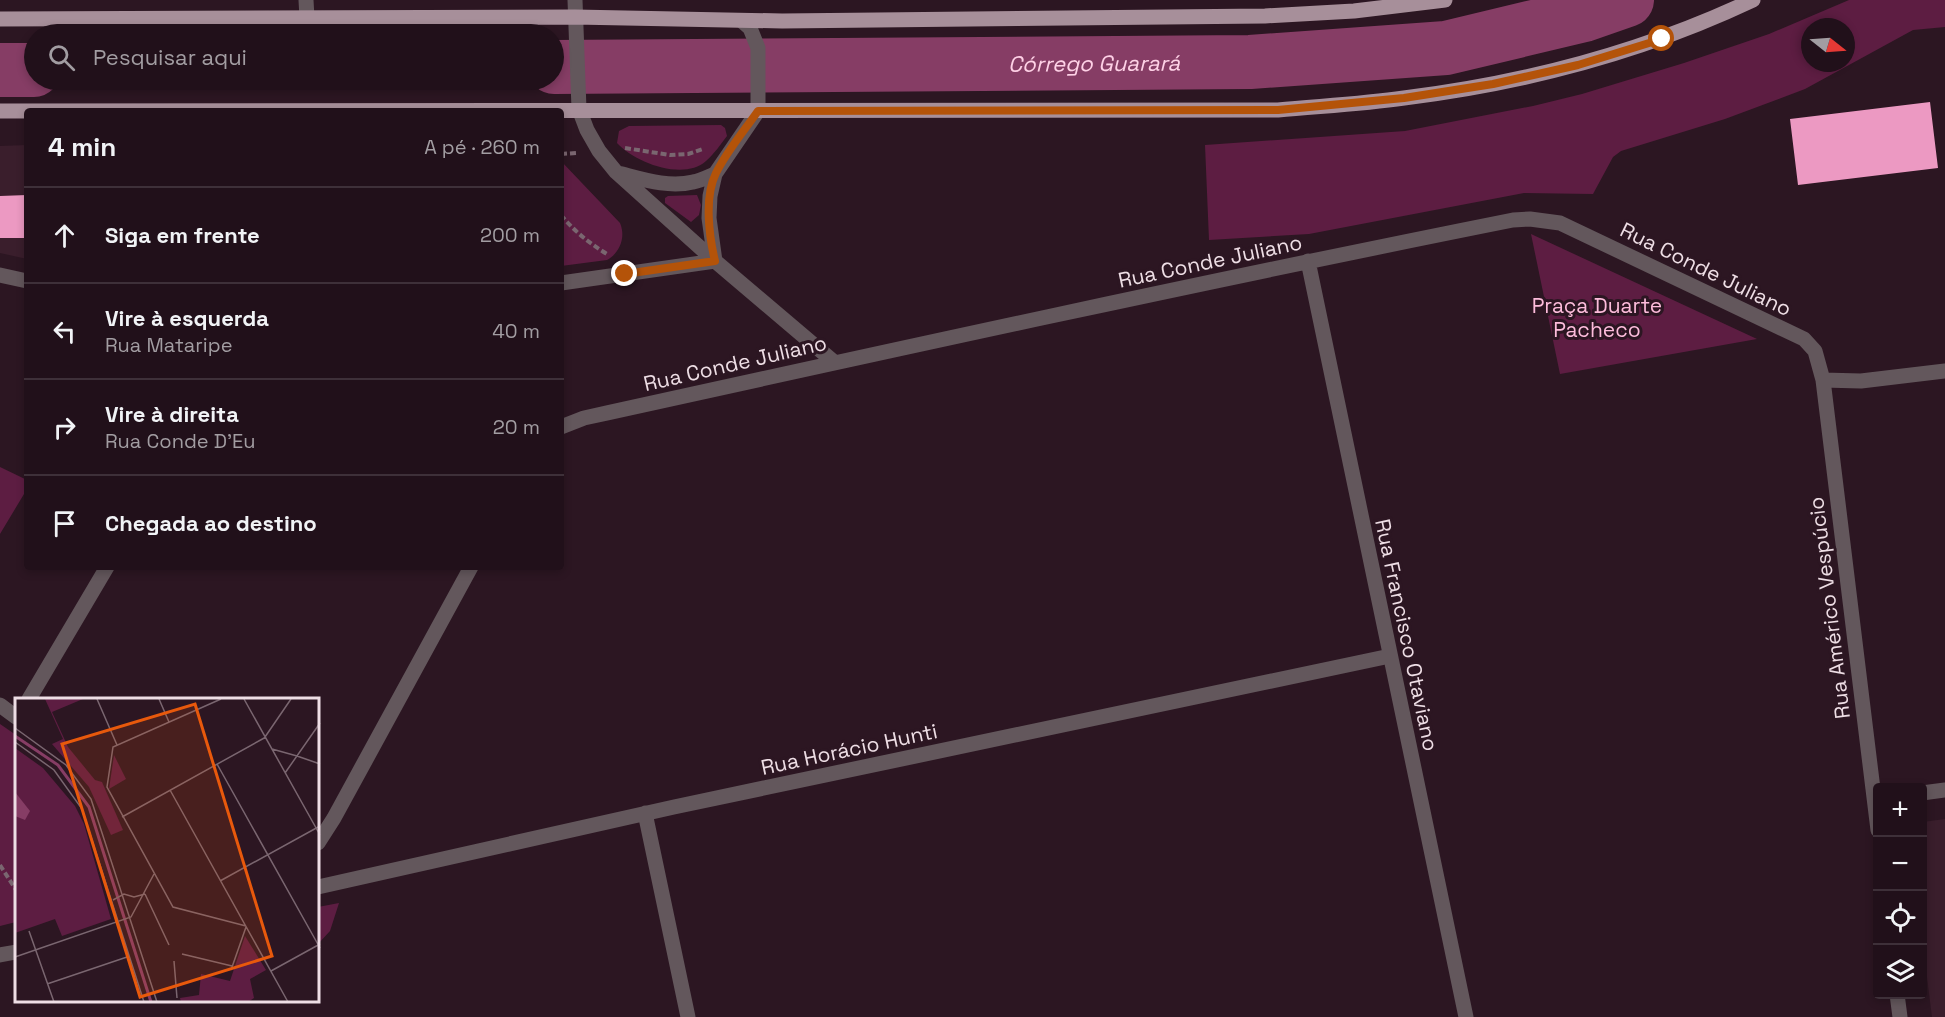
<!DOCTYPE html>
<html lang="pt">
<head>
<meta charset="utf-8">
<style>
	body { margin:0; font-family:"Space Grotesk",sans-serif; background:#291923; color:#f1f3f6 }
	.controls { position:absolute; right:18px; bottom:18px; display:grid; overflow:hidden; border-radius:6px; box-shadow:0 3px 9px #0003 }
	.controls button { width:54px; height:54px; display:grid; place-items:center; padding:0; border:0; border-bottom:2px solid #3e3039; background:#21101a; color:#f1f3f6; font:30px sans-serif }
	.compass { position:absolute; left:1801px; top:18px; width:54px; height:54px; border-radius:50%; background:#21101a; box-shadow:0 3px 9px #0003; rotate:107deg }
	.stop { position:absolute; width:18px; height:18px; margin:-14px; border:4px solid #b45309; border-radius:50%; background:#fff }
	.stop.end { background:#b45309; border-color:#fff; box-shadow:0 2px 6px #0008 }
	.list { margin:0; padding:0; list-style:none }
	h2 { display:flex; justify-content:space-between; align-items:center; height:78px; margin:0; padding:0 24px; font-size:26px }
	h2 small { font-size:20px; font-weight:400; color:#a29da2 }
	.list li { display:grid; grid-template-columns:39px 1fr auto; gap:18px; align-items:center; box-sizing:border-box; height:96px; padding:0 24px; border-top:2px solid #3e3039 }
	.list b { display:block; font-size:22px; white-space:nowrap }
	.list p { margin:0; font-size:20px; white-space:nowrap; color:#a29da2 }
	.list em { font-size:20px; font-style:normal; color:#a29da2 }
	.icon { flex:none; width:33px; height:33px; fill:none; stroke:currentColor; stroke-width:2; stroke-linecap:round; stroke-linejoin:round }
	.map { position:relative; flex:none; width:1945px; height:1017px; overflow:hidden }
	.search { position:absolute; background:#21101a; box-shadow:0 3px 9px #0003; left:24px; top:24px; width:540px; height:66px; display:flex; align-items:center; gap:15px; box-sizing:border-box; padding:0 21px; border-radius:33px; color:#a29da2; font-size:22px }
	.panel { position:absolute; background:#21101a; box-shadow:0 3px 9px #0003; left:24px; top:108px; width:540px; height:462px; border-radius:6px }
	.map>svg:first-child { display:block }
</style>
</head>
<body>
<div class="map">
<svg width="1945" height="1017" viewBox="0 0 1945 1017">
	<rect width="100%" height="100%" fill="#2c1622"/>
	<path fill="#3a1e2c" d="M27,145V259L0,253V146Z
		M1945,819V1017H1932L1922,938L1923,822Z"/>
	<path fill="#5d1d42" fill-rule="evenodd" d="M1849,0H1945V27L1913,30L1805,89L1725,119L1621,151L1613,157L1593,194L1524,193L1309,234L1209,240L1205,145L1405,131L1533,106L1582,94L1684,63L1769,34ZM1810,27H1846V63H1810Z
		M721,125L725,128L727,136C721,144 714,154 706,161C684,181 635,163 617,143L619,131L629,126Z
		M561,161L620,223C626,237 620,253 607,260L561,266Z
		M697,195L701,205L699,215L691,222L665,203V198L668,196Z
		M1531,234L1757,339L1560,374Z
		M0,467L27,480V489L0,534Z
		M0,724L16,735V922L0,926Z
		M339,903L330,931L318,944V907Z"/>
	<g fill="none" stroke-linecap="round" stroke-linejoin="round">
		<g stroke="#863d65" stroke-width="54">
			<path id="s1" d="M554,67L1250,62L1446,48L1584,15L1627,0"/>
			<path d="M0,70H34"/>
		</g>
	</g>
	<path fill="#ec99c2" d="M1930,102L1938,168L1798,185L1790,119Z
		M27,195V238H0V196Z"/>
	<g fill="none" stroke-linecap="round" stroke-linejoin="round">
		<path stroke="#7a6670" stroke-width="4" stroke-dasharray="6 3" stroke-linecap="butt" d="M625,148L670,155L688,154L703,149
			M561,154L576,153
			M561,215C574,231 589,243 607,254
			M0,865L16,890"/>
		<path stroke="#63575c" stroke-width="15" d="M306,0L307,18
			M575,0L579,109L587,130L599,151L616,172L715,261L834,362
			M618,173C642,179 668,188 693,182C700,181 708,177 715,174
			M715,261L709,218L710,196L715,174L758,111V48L750,28L742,21
			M1308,261L1466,1017
			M0,275L27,281
			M561,283L715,261
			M1823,380L1861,381L1945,371
			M561,427L584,418C893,350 1202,282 1513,220L1530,219L1560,223L1804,339L1815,351L1823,380L1878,830
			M29,699L107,567
			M0,705L16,717
			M1922,793L1945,790
			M645,813L688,1017
			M318,843L334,818L471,567
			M318,887L674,807L1390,656
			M0,955L16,952
			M1897,994L1900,1017"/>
		<path stroke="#a78f9a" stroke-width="15" d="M0,19L575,17L782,21L1265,16L1354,11L1445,0
			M0,111L1278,110C1320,106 1362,104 1404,98C1525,83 1643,52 1753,0"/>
	</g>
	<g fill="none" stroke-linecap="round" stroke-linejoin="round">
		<path stroke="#b45309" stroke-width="8" d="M625,274L715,261C709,236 704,197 716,173C727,151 744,131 758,111L1278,110L1404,98L1493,84L1578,65L1662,39"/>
	</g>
	<g text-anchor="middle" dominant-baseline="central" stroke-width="6" stroke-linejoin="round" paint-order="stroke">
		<g font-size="21" fill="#eedee5" stroke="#2c1622">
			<text transform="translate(1210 261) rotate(-12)">Rua Conde Juliano</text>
			<text transform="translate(1706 269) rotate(26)">Rua Conde Juliano</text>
			<text transform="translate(735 363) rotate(-13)">Rua Conde Juliano</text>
			<text transform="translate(1829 608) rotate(-97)">Rua Américo Vespúcio</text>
			<text transform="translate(1407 635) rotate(78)">Rua Francisco Otaviano</text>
			<text transform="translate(849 749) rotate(-12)">Rua Horácio Hunti</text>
		</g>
		<g font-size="21" fill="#fdbcdb" stroke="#2c1622">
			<text x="1597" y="305">Praça Duarte<tspan x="1597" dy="24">Pacheco</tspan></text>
		</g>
		<g font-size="22" font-style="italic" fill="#fed1e6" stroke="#2c1622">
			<text stroke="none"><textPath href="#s1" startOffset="540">Córrego Guarará</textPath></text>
		</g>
	</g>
	<g transform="translate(15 698)">
		<rect width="304" height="304" fill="#2c1622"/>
		<path d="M30,1H68L37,14L53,49L80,82L87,84L108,132L96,137L74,89L37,46L48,41ZM0,50L28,70L60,108L69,126L96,221L47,238L40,221L0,235ZM99,57L111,81L94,91ZM230,238L251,272L235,281L239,300L233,304H166L165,300L184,297L186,276L215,283Z" fill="#5d1d42"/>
		<path d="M0,94L15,113L10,122L0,118Z" fill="#863d65"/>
		<path fill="none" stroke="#863d65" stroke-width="3" d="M0,38L43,67L74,109L136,304"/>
		<path fill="none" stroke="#7a6670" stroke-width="1.5" d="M82,1L102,47M144,1L154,24M206,1L98,49L92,89L158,209L231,228M229,1L305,137M0,30L51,67L76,101L142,304M250,39L276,1M0,44L39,72L67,111L129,304M257,51L282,58M282,58L305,66M202,66L305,250M270,75L305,25M155,92L273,304M107,119L251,39M205,183L305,128M130,196L154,247M98,202L109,196L119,199L130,196M14,233L39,304M167,256L217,268M0,259L116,219L139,176M159,263L162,300M216,272L231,229M256,273L305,246M32,286L115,258"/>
		<path fill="#e8590c" fill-opacity="0.15" stroke="#e8590c" stroke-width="3" d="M180,6L257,258L125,299L47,46Z"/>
		<rect width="304" height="304" fill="none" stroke="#eedee5" stroke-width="3"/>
	</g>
</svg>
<div class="controls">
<button>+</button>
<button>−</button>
<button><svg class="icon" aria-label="locate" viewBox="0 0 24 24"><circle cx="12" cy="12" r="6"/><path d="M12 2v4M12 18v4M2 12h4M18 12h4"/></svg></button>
<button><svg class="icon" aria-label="layers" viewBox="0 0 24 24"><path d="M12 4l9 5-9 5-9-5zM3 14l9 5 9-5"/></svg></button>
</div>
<svg class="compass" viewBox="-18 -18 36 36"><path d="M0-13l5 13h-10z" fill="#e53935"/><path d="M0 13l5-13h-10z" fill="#a29da2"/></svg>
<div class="stop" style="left:1662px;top:39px"></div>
<div class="stop end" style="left:625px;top:274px"></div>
<div class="search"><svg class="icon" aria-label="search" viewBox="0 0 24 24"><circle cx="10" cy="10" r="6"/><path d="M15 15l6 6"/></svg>Pesquisar aqui</div>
<section class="panel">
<h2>4 min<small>A pé · 260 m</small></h2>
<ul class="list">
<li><svg class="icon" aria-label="ahead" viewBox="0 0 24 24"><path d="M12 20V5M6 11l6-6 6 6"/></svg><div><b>Siga em frente</b></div><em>200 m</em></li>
<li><svg class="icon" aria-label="left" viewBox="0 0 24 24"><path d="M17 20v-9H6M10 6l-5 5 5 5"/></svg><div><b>Vire à esquerda</b><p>Rua Mataripe</p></div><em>40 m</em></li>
<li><svg class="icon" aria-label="right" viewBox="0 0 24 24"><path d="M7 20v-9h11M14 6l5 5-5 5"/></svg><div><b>Vire à direita</b><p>Rua Conde D'Eu</p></div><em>20 m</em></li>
<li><svg class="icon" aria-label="arrive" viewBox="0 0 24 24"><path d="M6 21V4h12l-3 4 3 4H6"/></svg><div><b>Chegada ao destino</b></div></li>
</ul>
</section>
</div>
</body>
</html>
